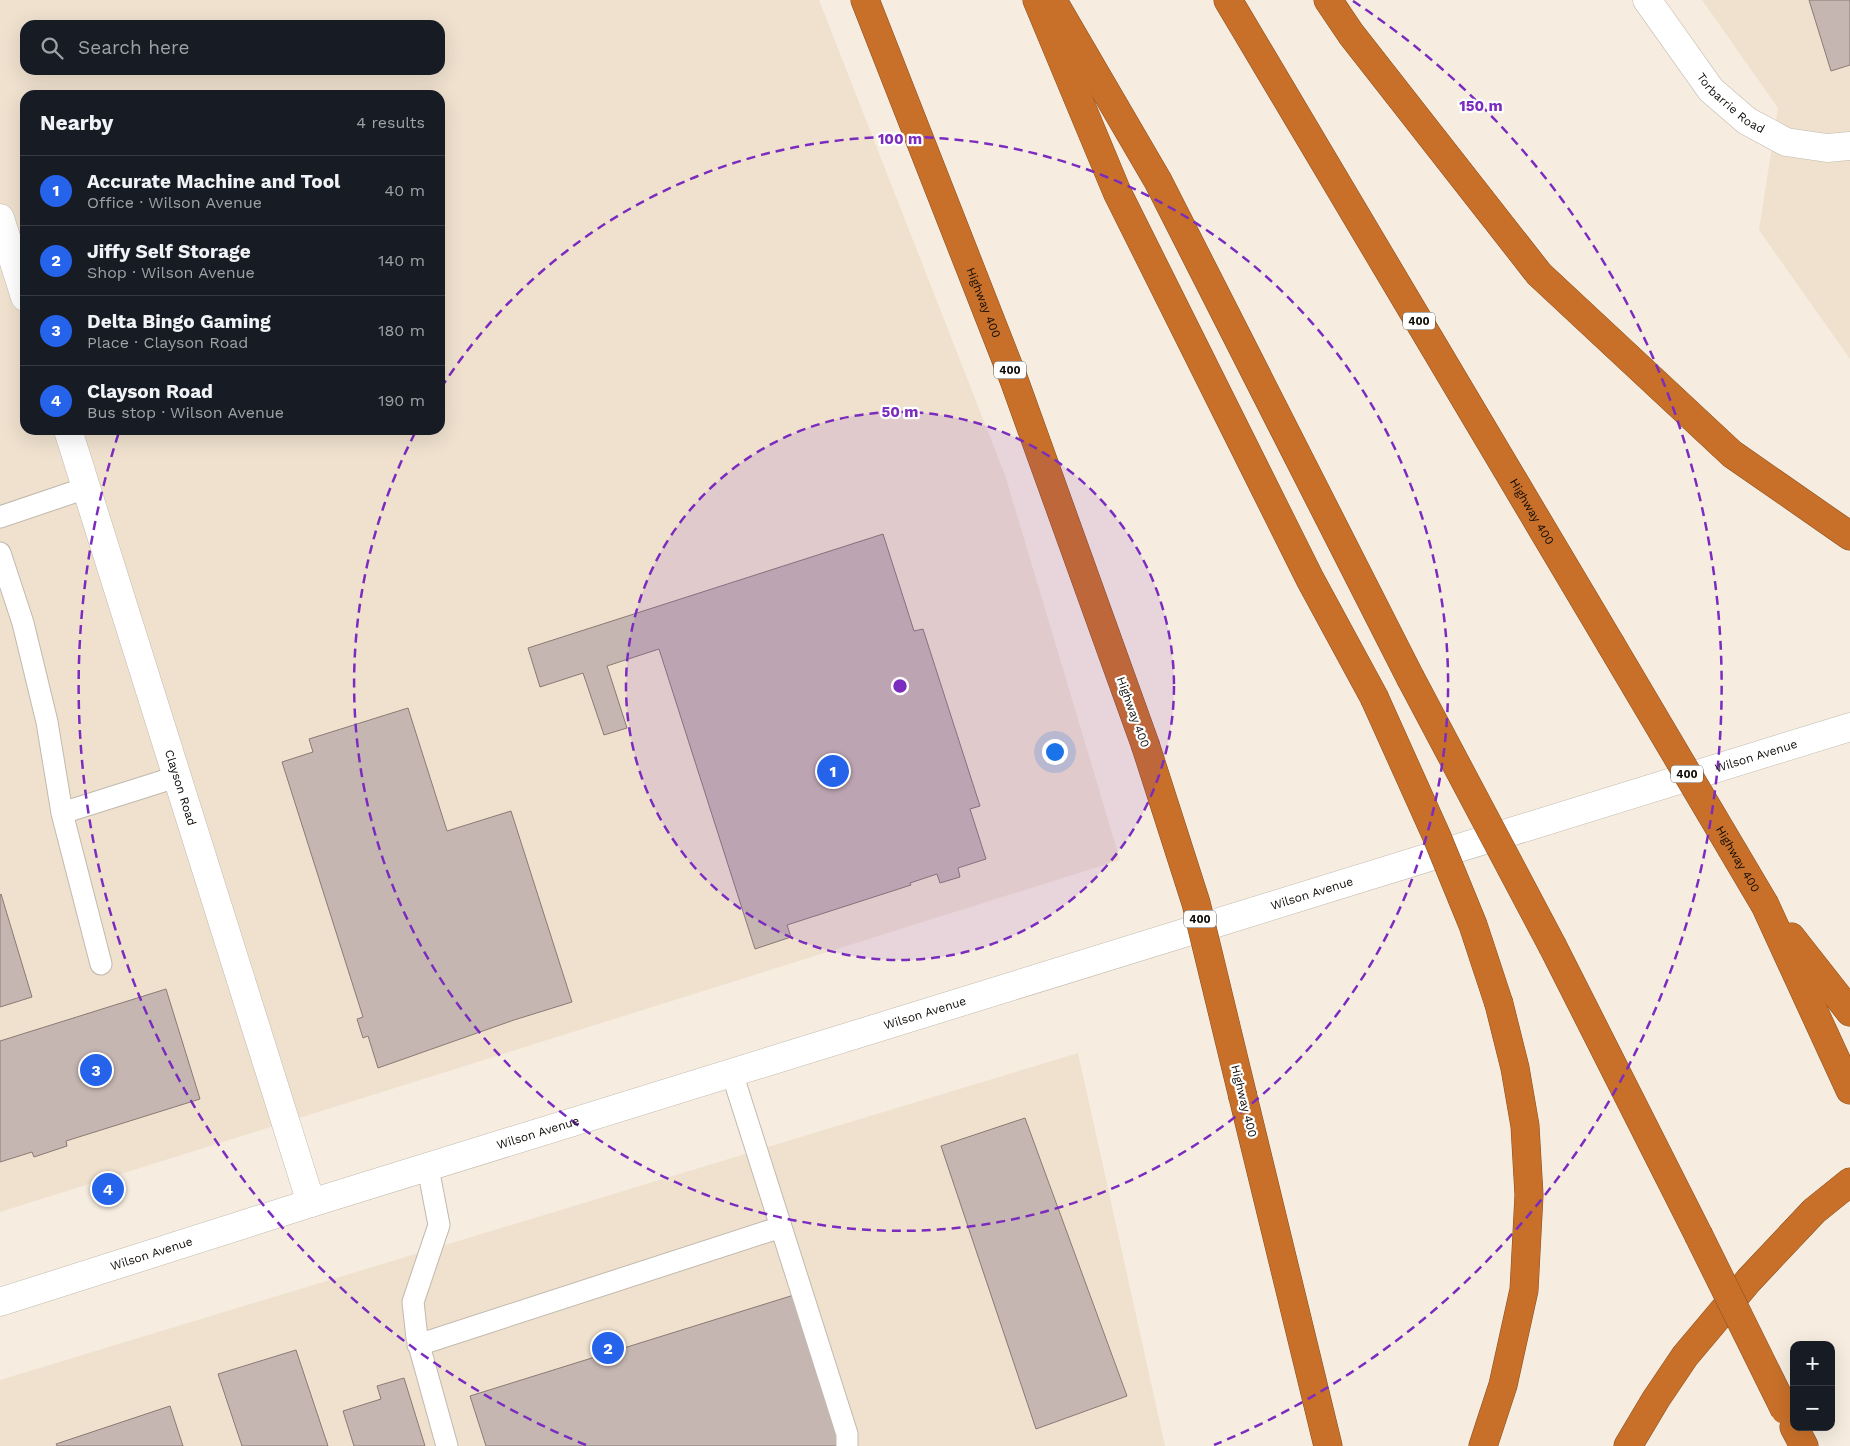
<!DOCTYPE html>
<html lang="en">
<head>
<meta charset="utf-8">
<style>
	body { margin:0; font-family:"Work Sans",sans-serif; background:#242831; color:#f1f3f6 }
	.controls { position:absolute; right:15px; bottom:15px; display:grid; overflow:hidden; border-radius:10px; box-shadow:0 5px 20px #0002 }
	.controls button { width:45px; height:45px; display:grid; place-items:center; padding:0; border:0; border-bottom:1px solid #363941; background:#171b24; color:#f1f3f6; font:25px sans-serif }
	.you { position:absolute; left:1054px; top:751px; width:18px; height:18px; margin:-12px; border:4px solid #fff; border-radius:50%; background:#1a73e8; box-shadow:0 0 0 8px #1a73e833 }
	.badge { display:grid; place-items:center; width:32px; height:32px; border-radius:50%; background:#2563eb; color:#fff; font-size:16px; font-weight:700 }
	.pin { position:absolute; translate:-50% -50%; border:2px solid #fff; box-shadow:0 1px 5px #0006 }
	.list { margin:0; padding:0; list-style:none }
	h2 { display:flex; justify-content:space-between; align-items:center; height:65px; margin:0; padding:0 20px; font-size:21px }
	h2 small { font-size:16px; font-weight:400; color:#9ea1a6 }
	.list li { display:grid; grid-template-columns:32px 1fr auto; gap:15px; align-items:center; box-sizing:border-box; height:70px; padding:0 20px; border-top:1px solid #363941 }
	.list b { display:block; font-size:19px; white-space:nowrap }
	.list p { margin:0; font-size:16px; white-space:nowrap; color:#9ea1a6 }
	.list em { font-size:16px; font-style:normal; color:#9ea1a6 }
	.icon { flex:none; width:28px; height:28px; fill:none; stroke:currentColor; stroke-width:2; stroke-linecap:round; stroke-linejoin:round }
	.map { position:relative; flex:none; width:1850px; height:1446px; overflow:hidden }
	.search { position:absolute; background:#171b24; box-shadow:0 5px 20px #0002; left:20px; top:20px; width:425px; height:55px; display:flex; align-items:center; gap:12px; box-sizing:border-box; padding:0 18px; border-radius:15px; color:#9ea1a6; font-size:19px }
	.panel { position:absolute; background:#171b24; box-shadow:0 5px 20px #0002; left:20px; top:90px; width:425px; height:345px; border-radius:15px }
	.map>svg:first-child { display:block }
</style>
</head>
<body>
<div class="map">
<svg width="1850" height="1446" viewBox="0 0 1850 1446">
	<rect width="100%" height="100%" fill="#f6ede0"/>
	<path fill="#efe1ce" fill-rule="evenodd" d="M0,0H819L1005,475L1120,860L0,1212ZM25,25H440V70H25ZM25,95H440V430H25Z
		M1702,0H1850V359L1759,230L1778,108Z
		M1078,1053L1165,1446H0V1380Z"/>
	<path fill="#c6b6b1" stroke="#897a75" d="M1809,0H1850V65L1831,71Z
		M883,534L914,631L923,629L980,806L970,809L986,859L958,868L960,877L940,883L937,874L910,883L911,885L787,925L791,937L755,949L659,649L607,666L627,728L604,735L583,673L540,687L528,648Z
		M408,708L447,831L511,811L572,1002L514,1020L378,1068L368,1036L363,1038L357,1019L363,1017L282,762L313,752L309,739Z
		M1,894L32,997L0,1007V895Z
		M166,989L200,1099L66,1141L67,1146L34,1157L32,1152L0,1162V1041Z
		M1025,1118L1127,1396L1036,1429L941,1146Z
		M794,1295L841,1444L834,1446H486L470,1396Z
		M296,1350L328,1446H242L218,1374Z
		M404,1378L425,1446H354L343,1411L381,1399L377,1386Z
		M170,1406L183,1446H57L56,1444Z"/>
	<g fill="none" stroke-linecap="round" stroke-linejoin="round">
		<g stroke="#c1b9ad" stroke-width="23">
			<path id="lane" d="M0,517L86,488
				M0,553L23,623L47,722L62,813L101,964
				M62,813L176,777
				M732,1073L847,1434V1446
				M428,1168L439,1225L413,1302L417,1338L447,1446
				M418,1345L781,1227"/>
		</g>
		<g stroke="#c1b9ad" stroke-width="29">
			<g id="street">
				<path id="s1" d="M1647,0L1711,90L1747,121L1786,142L1827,148L1850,146"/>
			</g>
		</g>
		<g stroke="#c1b9ad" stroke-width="29">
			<g id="secondary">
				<path d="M0,218L25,297"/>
				<path id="s2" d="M68,430L311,1203"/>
				<path id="s3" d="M0,1302L311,1203L1850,727"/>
			</g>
		</g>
		<g stroke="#874d1e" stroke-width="29">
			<g id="highway">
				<path id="s4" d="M865,0L1014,380L1145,744"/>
				<path d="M1037,0L1117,192L1310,579L1374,697"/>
				<path id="s5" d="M1228,0L1610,643"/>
				<path d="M1328,0L1351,34L1539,274L1732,454L1850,536"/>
				<path d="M1053,1L1158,181L1410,677"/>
				<path d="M1765,905L1850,1090"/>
				<path d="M1791,937L1850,1012"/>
				<path d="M1553,947L1698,1234"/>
				<path d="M1243,1097L1328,1446"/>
				<path d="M1794,1427L1804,1446"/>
				<path d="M1483,1446L1503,1385L1524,1290L1529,1195L1525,1126L1515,1068L1499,1004"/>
				<path d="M1628,1446L1656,1399L1685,1356L1749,1280L1814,1211L1850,1182"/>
			</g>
		</g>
		<use href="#lane" stroke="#fff" stroke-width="21"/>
		<use href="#street" stroke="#fff" stroke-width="28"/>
		<use href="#secondary" stroke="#fff" stroke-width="28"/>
		<use href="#highway" stroke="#c8702a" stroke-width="28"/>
		<g stroke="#874d1e" stroke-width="29" stroke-linecap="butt">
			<g id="highway-bridge">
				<path id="s6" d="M1610,643L1765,905"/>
				<path d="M1410,677L1553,947"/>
				<path d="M1374,697L1437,837L1473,925L1499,1004"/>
				<path d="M1145,744L1196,903L1243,1097"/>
				<path d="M1698,1234L1785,1410"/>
			</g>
		</g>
		<use href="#highway-bridge" stroke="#c8702a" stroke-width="28"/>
	</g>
	<circle cx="900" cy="686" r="274" fill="#7b2cbf" fill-opacity=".12"/>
	<g fill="none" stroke="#7b2cbf" stroke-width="2.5" stroke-dasharray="9 6">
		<circle cx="900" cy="686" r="274"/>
		<path d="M441 388A547 547 0 1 1 415 433"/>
		<path d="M586 1445A821 821 0 0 1 119 432M1353 1A821 821 0 0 1 1214 1445"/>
	</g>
	<g text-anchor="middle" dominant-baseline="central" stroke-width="4.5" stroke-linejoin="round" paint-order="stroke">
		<g fill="#fff" stroke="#565451" stroke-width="1">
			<rect x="1403" y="312.5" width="32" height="17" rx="4"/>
			<rect x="994" y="361.5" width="32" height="17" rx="4"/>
			<rect x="1671" y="765.5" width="32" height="17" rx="4"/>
			<rect x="1184" y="910.5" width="32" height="17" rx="4"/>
		</g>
		<g font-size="11" font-weight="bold" fill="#0e0b07">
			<text x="1419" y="321">400</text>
			<text x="1010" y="370">400</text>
			<text x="1687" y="774">400</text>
			<text x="1200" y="919">400</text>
		</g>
		<g font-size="12" fill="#0e0b07" stroke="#fff">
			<text stroke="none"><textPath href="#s1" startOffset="134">Torbarrie Road</textPath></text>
			<text stroke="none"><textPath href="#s4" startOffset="325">Highway 400</textPath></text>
			<text stroke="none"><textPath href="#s5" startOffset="595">Highway 400</textPath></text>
			<text transform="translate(1133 712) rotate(70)">Highway 400</text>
			<text stroke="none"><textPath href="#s3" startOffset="1839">Wilson Avenue</textPath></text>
			<text stroke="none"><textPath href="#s2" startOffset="375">Clayson Road</textPath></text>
			<text stroke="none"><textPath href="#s6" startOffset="251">Highway 400</textPath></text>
			<text stroke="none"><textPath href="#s3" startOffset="1374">Wilson Avenue</textPath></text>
			<text stroke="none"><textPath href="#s3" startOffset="969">Wilson Avenue</textPath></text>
			<text transform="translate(1244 1101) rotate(76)">Highway 400</text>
			<text stroke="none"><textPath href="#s3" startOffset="564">Wilson Avenue</textPath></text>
			<text stroke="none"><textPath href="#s3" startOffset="159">Wilson Avenue</textPath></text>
		</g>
	</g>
	<circle cx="900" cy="686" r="8" fill="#7b2cbf" stroke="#fff" stroke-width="2.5"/>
	<g font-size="15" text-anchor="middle" font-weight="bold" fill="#7b2cbf" stroke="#fff" stroke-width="4.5" stroke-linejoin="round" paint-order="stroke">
		<text x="1481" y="111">150 m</text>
		<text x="900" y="144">100 m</text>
		<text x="900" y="417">50 m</text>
	</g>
</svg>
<div class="controls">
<button>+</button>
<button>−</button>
</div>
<div class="you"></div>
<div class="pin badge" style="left:833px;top:771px">1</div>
<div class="pin badge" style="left:608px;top:1348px">2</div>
<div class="pin badge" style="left:96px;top:1070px">3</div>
<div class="pin badge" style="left:108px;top:1189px">4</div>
<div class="search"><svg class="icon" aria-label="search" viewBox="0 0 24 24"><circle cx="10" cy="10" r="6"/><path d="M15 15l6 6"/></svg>Search here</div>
<section class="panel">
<h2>Nearby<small>4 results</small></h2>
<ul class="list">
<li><span class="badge">1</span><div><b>Accurate Machine and Tool</b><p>Office · Wilson Avenue</p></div><em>40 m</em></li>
<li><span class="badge">2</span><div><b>Jiffy Self Storage</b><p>Shop · Wilson Avenue</p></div><em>140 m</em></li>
<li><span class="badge">3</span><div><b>Delta Bingo Gaming</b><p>Place · Clayson Road</p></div><em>180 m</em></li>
<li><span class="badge">4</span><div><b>Clayson Road</b><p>Bus stop · Wilson Avenue</p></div><em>190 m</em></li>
</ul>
</section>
</div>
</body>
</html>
